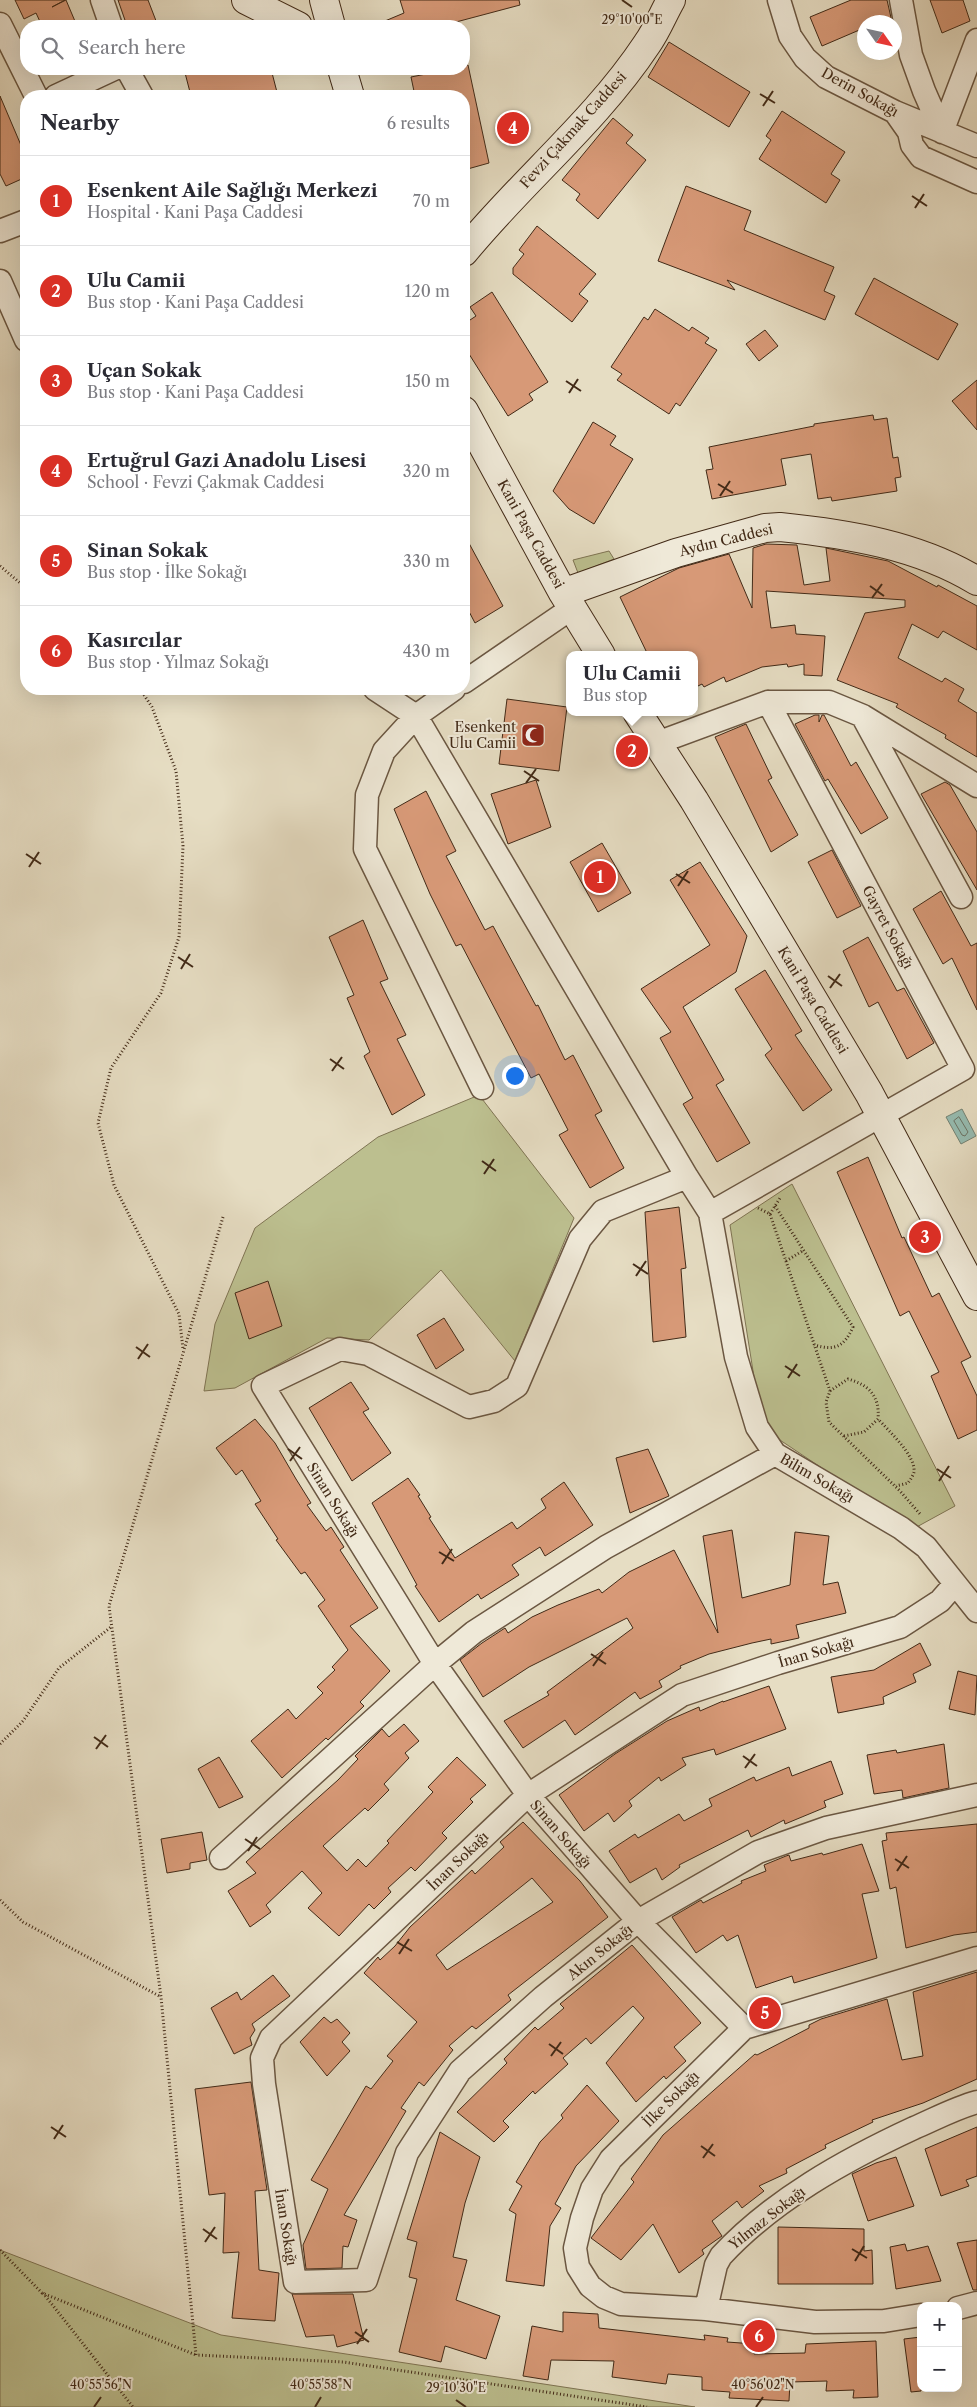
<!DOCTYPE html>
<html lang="en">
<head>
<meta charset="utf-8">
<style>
	body { margin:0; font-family:"Libre Caslon Text",serif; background:#f7f7f7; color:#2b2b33 }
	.controls { position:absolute; right:15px; bottom:15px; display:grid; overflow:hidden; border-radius:10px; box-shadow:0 5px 20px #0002 }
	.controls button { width:45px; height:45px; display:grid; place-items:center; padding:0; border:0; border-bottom:1px solid #e1e1e2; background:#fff; color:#2b2b33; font:25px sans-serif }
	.compass { position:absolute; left:857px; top:15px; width:45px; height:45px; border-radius:50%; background:#fff; box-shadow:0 5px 20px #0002; rotate:124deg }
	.you { position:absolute; left:514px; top:1075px; width:18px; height:18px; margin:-12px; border:4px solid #fff; border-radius:50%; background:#1a73e8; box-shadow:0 0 0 8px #1a73e833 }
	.badge { display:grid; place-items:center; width:32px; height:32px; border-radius:50%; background:#d93025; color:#fff; font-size:16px; font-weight:700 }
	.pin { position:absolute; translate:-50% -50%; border:2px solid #fff; box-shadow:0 1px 5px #0006 }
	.popup { position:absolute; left:566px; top:651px; width:132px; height:65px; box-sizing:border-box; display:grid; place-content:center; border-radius:10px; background:#fff; filter:drop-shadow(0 1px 4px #0005); font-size:16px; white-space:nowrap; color:#7c7c81 }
	.popup b { font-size:19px; color:#2b2b33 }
	.popup::after { content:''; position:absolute; left:50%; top:100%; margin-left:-10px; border:10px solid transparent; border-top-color:#fff }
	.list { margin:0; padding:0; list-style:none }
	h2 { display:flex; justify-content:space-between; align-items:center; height:65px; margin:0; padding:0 20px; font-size:21px }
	h2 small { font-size:16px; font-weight:400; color:#7c7c81 }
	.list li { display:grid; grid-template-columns:32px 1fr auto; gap:15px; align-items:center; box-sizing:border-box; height:90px; padding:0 20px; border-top:1px solid #e1e1e2 }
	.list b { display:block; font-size:19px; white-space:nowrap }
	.list p { margin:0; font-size:16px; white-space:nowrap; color:#7c7c81 }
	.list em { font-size:16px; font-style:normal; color:#7c7c81 }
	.icon { flex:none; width:28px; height:28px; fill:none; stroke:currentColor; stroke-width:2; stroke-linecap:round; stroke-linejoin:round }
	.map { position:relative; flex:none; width:977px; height:2407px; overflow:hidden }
	.search { position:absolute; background:#fff; box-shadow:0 5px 20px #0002; left:20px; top:20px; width:450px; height:55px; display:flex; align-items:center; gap:12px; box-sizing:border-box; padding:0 18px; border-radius:20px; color:#7c7c81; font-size:19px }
	.panel { position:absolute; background:#fff; box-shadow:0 5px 20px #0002; left:20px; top:90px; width:450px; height:605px; border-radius:20px }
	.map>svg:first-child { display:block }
</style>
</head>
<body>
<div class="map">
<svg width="977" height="2407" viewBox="0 0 977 2407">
	<rect width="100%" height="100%" fill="#e6ddc3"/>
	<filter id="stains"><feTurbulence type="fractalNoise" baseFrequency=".004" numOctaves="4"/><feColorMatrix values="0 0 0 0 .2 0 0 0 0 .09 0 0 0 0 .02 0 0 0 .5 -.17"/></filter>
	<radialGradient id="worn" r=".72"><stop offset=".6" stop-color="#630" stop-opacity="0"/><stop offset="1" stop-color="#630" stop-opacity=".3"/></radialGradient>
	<path fill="#bcbf8f" stroke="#7f7453" d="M609,551L614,559L578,573L573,560Z
		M479,1095L574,1218L515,1361L441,1270L369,1340L327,1338L235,1388L204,1391L215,1324L255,1228L378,1137Z
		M792,1184L955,1506L913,1529L762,1428L730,1225Z
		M0,2250L221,2335L695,2407H0Z"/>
	<path fill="#96bcb1" stroke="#748273" d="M962,1109L976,1136L961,1144L946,1117Z"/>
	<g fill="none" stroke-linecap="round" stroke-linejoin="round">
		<path stroke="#6c7364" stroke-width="1" d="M959,1117L968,1132L965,1136L962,1135L954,1121Z"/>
	</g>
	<path fill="#d79977" stroke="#422a17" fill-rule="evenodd" d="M15,0H65L52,7L66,0L77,26H42L36,13L24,19Z
		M118,0H148L158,26H127Z
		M400,0H519L520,5L441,26H373L404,13Z
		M851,0H887L892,22H864V28L822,46L810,17Z
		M930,0H963L970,21L942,33Z
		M669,42L750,92L729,127L648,77Z
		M468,65L489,163L464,170V96H415L411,77L451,69H464V66Z
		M184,69H271L278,96H191Z
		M0,96L26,157V177L6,186L0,174Z
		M782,111L845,152L831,174L840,180L826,203L759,159L771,140L766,136Z
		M613,118L633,135L626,143L646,160L598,219L576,200L580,194L562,180Z
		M686,186L751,211L744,230L834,267L824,291L835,296L825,320L727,280L735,290L658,261Z
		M537,226L596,274L579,294L588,301L572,322L513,274V268L524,254L519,250Z
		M874,278L958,324L938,360L855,314Z
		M492,292L548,382L529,394L533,400L508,416L464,346V324L476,316L470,307Z
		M655,309L689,331L692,327L709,338L705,343L717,350L680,406L676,403L669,414L617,380L622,374L611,367L644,317L648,320Z
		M765,330L778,346L759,361L746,344Z
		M977,380V430L952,401Z
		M873,415L874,420L887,418L893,458L898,457L901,477L895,478L897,491L832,501L831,497L818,499L811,454L781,459L786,485L712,499L706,470L713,469L709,447L814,426V424Z
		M593,422L616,436L610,445L633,459L594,524L569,509L553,491Z
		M464,534L503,606L475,623L464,602Z
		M766,544L797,545L804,585L830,581L826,548L888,561L937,587L938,585L977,606V650L943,631L938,638L912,624L898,658L942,682L945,678L964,689L958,701L977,713V757L945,738L946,735L896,707L898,704L837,680L865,613L905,607V600L766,591L771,628L795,625L796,634L825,636L822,676L804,675V664L788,667L787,664L762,667L726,682L724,677L704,687L702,684L694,688V655H648L620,597L679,568L729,554L752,608L753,548Z
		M507,699L567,707L559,771L499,764Z
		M815,715H819V722L822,715H824L851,766L856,762L888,818L861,834L828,779L825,781L795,724Z
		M746,724L772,778L768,780L798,835L771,852L715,737Z
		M536,780L551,827L508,844L491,794Z
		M945,782L950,785L977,832V890L921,794Z
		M426,791L456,851L446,856L485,930L493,926L536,1006L538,1005L565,1060L573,1055L602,1111L595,1115L624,1168L590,1188L559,1135L568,1130L539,1074L531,1078L461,944L456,946L430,894L394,809Z
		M602,843L631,893L598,912L570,862Z
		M832,850L861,906L837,918L808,862Z
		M700,862L747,936L736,972L683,1007L724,1080L716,1085L750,1143L717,1162L683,1104L693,1098L660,1038L671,1032L641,989L710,945L670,880Z
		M941,891L971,946L977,943V1010L952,958L943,964L913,909Z
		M363,920L388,979L380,982L406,1035L397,1039L425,1095L392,1115L364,1056L370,1052L347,998L354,995L329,937Z
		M868,937L897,991L904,988L934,1043L907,1059L878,1002L869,1007L843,951Z
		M765,970L802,1031L795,1035L832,1090L803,1111L765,1055L772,1049L735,989Z
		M868,1157L902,1238L904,1237L932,1297L939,1293L971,1357L961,1362L977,1396V1430L958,1439L931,1376L939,1372L909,1311L900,1316L837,1172Z
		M679,1207L686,1268L681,1269L686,1337L653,1342L645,1212Z
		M268,1281L282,1326L249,1339L235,1293Z
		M444,1318L464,1350L436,1369L417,1335Z
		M351,1382L369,1409L363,1412L391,1453L352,1481L309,1408Z
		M255,1419L275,1443L296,1479L311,1503L307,1505L326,1531L331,1527L344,1547L340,1550L378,1608L350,1626L390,1671L360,1702L364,1706L328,1740L326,1738L282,1778L251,1741L288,1709L296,1719L323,1693L317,1687L335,1670L332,1667L348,1650L318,1606L325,1600L305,1572L301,1574L276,1540L278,1539L255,1504L261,1501L242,1470L236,1475L216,1448Z
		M648,1449L669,1496L630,1513L616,1458Z
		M408,1478L420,1495L418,1496L431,1517L429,1518L455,1558L512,1522L517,1529L546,1508L541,1499L564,1482L593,1525L545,1556L540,1547L512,1565L519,1575L481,1599L478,1594L439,1622L415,1586L417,1585L372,1503Z
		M732,1530L742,1598L790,1585L795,1532L829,1536L823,1585L838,1582L846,1613L796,1625L799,1638L771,1644V1639L752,1643L709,1654L680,1666L681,1668L659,1681L662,1687L640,1699L635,1692L575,1735L565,1720L523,1748L504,1721L549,1695L547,1692L633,1628L627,1618L529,1667L483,1697L460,1660L482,1643L505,1628L508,1633L532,1617L558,1605L599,1589L602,1593L629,1572L674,1550L718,1633L703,1536Z
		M920,1643L931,1665L913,1674L916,1682L883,1697L884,1704L838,1713L831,1677L874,1670Z
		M958,1671L977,1676L975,1715L949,1709Z
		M769,1686L786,1729L716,1755L714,1749L682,1758L686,1765L661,1781L659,1777L629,1801L632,1806L614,1822L608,1813L584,1831L559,1795L615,1754L667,1721L699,1707L700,1711L723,1701V1702Z
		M404,1724L419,1741L405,1753L409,1758L384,1784L389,1790L368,1811L365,1808L323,1846L347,1871L358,1859L366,1867L389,1843L387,1841L433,1792L428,1787L457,1757L486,1785L470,1799L473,1802L442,1833L447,1838L415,1871L411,1867L388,1888L391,1892L374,1909L369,1904L339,1936L308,1908L322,1893L302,1871L266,1905L271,1912L250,1927L228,1891L256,1873L246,1862L338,1780L358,1759L355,1756L382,1729L389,1737Z
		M944,1744L949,1788L903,1798L902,1790L874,1794L867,1755L896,1750L897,1753Z
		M219,1757L243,1797L219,1808L198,1769Z
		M831,1761L843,1794L824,1801L826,1807L785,1824L784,1820L751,1837L748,1830L679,1865L680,1867L662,1880L656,1868L630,1883L609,1851L635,1834L638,1838L679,1814L684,1821L712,1806L709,1799L754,1777L756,1781L789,1767L792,1776Z
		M523,1822L580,1881L608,1917L508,1995L511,2000L476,2029L472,2026L449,2046L453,2050L424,2086L419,2082L401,2108L406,2111L344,2215L357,2220L348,2247L343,2246L342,2268L306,2269L303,2245L328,2189L311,2180L366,2086L371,2089L393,2061L387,2056L417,2022L364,1973L378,1957L380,1960L395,1946L410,1927L472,1870L475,1874L504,1847L500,1842ZM532,1878L553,1902L447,1970L436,1955Z
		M977,1824V1932L954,1935L906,1948L896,1887L890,1889L882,1841L887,1840L886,1833Z
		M202,1832L207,1860L190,1863V1869L167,1873L161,1839Z
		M862,1844L879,1891L862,1894L877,1958L794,1983L792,1976L756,1988L738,1935L727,1941L723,1935L696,1953L672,1917L701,1900L703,1903L742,1883L741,1881L766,1871L764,1865L786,1856L789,1855L791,1861L822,1853L823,1855Z
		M632,1945L701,2023L674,2047L686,2061L666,2079L664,2076L636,2102L606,2063L644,2018L633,2006L591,2044L586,2038L563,2058L568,2064L535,2094L533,2091L503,2121L509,2127L494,2142L457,2112L507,2063L504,2059L535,2027L538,2030L564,2008L560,2004Z
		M977,1972V2079L923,2103L872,2120L873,2122L825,2145L826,2148L786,2169L787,2173L759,2186L764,2191L742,2208L737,2201L712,2221L722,2236L702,2250L704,2254L679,2273L653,2224L621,2260L591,2238L634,2182L631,2179L663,2135L755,2054L757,2055L809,2028V2025L821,2019L887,1999L902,2060L923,2056L913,1992Z
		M273,1975L290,1996L252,2024L255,2030L250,2038L252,2045L234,2054L211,2008L237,1992L241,2000Z
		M324,2017L331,2023L337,2019L350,2033L342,2042L350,2051L327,2076L300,2042Z
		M251,2082L267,2190L255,2191L259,2270L279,2273L275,2321L232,2318L239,2252L223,2253L225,2193L209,2195L195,2089Z
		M587,2085L619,2121L576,2166L555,2204L561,2208L550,2226L544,2286L506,2281L516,2214L509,2210L522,2186L516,2182L540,2142L563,2118L561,2115Z
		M977,2127V2176L966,2180L969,2186L941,2196L925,2149Z
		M440,2132L480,2157L465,2203L453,2257L467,2260L456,2300L500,2316L486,2359L445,2346L441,2362L399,2352L417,2279L409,2277L417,2242L407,2239Z
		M896,2157L914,2206L868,2221L852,2174L876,2163Z
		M778,2227L864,2229V2251L872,2250L873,2284H778Z
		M977,2240V2290H973L957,2243Z
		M905,2244L907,2251L928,2246L941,2281L896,2289L890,2247Z
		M292,2294H353L364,2340L337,2347L334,2335L306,2337Z
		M563,2312L598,2314L599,2328L705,2340L704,2335L728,2338L727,2342L755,2344L754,2354L805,2353L806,2344L876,2341L878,2397L853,2398L854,2390L826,2391L827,2381L790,2382L789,2401L729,2398L730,2392L702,2390V2377L668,2374L666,2384L612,2377L614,2361L551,2360L548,2380L523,2376L532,2326L563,2332Z
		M921,2337V2391L911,2392L904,2339Z"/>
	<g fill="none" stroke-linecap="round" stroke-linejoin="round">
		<g stroke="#6b5742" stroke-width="25">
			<path id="street" d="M102,0L111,26
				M779,0L790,36L805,58L826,77L895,112L977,146
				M901,0L911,55L924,91L942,132
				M0,24L36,96
				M127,69L142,96
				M56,96L114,69
				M895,112L909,132L912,145L921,157L977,182
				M942,132L977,40
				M0,231L26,221
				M0,281L26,340
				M464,682L572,608
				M375,689L416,716L384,751L367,795L365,849L482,1088
				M454,689L416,716L687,1177L710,1213L963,1069L768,702
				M863,717L961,897
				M657,743L768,702H829L863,716L977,786
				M687,1177L603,1211L580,1239L517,1386L494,1401L469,1407L368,1354L340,1349L263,1386L435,1664L528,1795L638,1921L744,2028
				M710,1213L736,1357L757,1427L775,1454L901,1528L926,1547L977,1611
				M954,1585L940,1601L900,1627L778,1663L682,1695L528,1795L271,2038L262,2058L264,2084L295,2282L366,2280L407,2153L460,2071L543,1997L638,1921L758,1852L826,1828L977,1795
				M221,1858L435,1664L474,1632L606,1547L775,1454
				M958,2308L977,2303
				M706,2309L716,2265L721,2256C773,2200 845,2160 914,2128C935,2119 955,2108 977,2102
				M921,2315L884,2321L815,2322L706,2309L621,2304L604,2297L590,2286L578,2267L575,2248L582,2218L592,2189L611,2159L744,2028L977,1958"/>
		</g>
		<g stroke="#422a17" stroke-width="30">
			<path id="secondary" d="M246,0L298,26
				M324,0L331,26
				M342,69L350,96
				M464,252C522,181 596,121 647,44C657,30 663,14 671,0
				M464,411L563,593L601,655
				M563,593L676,553L765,528L780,527C848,534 918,545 977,581
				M637,712L694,800L869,1093L977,1296"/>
		</g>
		<path stroke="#422a17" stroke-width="3" stroke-dasharray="1 2.5" stroke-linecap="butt" d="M0,566L26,588
			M140,689L152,707L176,771L183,846L179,937L161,993L111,1068L98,1123L114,1185L179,1314L183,1349
			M775,1206L853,1327C844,1347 835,1351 814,1345
			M758,1208L770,1214L830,1391L826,1402L829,1422L900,1491L920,1514
			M770,1214L780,1198
			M223,1217L109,1606L161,1997L196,2355L343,2362L647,2407
			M786,1261L804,1250
			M830,1391L848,1379C869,1385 880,1396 878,1419
			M844,1436L864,1432L878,1419C889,1431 916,1456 914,1472C913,1476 910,1480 908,1483L896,1486
			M0,1744L23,1721L59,1668L111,1627
			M0,1900L23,1922L161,1997
			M0,2250L42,2293L196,2355
			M43,2293L133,2407"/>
		<use href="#street" stroke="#efe9d8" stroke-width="22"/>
		<use href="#secondary" stroke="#efe9d8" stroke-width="28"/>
	</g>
	<path fill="none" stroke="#422a17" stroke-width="2" d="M622,0L632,7M760,94L775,103M763,106L773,91M912,196L927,206M915,208L924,194M566,381L581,391M569,393L578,379M718,484L733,493M720,496L730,481M870,586L884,596M872,598L882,584M524,771L539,781M526,783L536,769M26,854L41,864M29,867L39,852M676,874L690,883M678,886L688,871M178,957L193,967M181,969L190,954M828,976L842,986M830,988L840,974M330,1059L344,1069M332,1071L342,1057M482,1161L496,1171M484,1174L494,1159M633,1264L648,1274M636,1276L646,1261M136,1347L150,1357M138,1359L148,1344M785,1366L800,1376M788,1378L797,1364M288,1449L302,1459M290,1461L300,1447M937,1469L951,1478M939,1481L949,1466M439,1552L454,1561M442,1564L452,1549M591,1654L606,1664M593,1666L603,1652M94,1737L108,1747M96,1749L106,1735M743,1756L757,1766M745,1768L755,1754M245,1839L260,1849M248,1851L257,1837M895,1859L909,1868M897,1871L907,1856M397,1942L412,1951M399,1954L409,1939M549,2044L563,2054M551,2056L561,2042M51,2127L66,2137M54,2139L63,2125M701,2146L715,2156M703,2158L713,2144M203,2229L217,2239M205,2242L215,2227M852,2249L867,2258M855,2261L864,2246M355,2332L369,2342M357,2344L367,2329M456,2400L466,2407M94,2407L101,2397M315,2407L321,2397M756,2407L763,2397"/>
	<defs>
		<g id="mosque-square" transform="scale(1.25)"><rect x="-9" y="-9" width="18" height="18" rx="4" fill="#8f2418" stroke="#efe9d8"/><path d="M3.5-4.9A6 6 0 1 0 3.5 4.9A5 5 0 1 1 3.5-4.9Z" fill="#fff"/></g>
	</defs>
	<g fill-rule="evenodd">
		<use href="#mosque-square" x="533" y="735"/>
	</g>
	<g text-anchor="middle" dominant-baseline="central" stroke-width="4" stroke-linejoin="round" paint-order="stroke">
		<g font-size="14" fill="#422a17" stroke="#efe9d8">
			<text transform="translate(860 92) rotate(29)">Derin Sokağı</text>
			<text transform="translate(573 130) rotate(-48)">Fevzi Çakmak Caddesi</text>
			<text transform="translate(531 534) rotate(61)">Kani Paşa Caddesi</text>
			<text transform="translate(726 540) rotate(-14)">Aydın Caddesi</text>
			<text transform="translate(888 927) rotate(62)">Gayret Sokağı</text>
			<text transform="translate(813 1000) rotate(59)">Kani Paşa Caddesi</text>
			<text transform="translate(817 1478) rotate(30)">Bilim Sokağı</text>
			<text transform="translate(333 1500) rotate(58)">Sinan Sokağı</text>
			<text transform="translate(816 1652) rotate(-16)">İnan Sokağı</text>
			<text transform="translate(561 1834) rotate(49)">Sinan Sokağı</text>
			<text transform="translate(458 1861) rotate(-44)">İnan Sokağı</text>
			<text transform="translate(600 1952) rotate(-39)">Akın Sokağı</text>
			<text transform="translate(671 2099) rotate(-45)">İlke Sokağı</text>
			<text transform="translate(767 2218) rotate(-38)">Yılmaz Sokağı</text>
			<text transform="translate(286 2227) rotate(81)">İnan Sokağı</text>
		</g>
		<g font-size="14" fill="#422a17" stroke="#efe9d8" text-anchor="end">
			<text x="516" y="727">Esenkent<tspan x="516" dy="16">Ulu Camii</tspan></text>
		</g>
	</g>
	<g font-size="12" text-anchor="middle" fill="#422a17" stroke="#efe9d8" stroke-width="4" stroke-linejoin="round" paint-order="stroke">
		<text x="632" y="24">29°10'00"E</text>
		<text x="101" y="2389">40°55'56"N</text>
		<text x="321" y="2389">40°55'58"N</text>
		<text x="763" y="2389">40°56'02"N</text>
		<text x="456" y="2392">29°10'30"E</text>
	</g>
	<rect width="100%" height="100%" filter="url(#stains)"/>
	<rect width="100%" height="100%" fill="url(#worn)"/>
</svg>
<div class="controls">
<button>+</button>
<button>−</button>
</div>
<svg class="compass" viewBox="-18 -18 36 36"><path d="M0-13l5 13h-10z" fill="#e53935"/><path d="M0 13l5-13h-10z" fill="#7c7c81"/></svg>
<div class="you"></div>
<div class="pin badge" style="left:600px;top:877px">1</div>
<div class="pin badge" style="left:632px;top:751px">2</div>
<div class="popup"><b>Ulu Camii</b>Bus stop</div>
<div class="pin badge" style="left:925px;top:1237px">3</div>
<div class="pin badge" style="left:513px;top:128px">4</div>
<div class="pin badge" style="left:765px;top:2013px">5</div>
<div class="pin badge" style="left:759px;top:2336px">6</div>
<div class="search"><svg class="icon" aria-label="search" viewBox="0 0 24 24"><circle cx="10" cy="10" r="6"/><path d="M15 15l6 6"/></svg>Search here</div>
<section class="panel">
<h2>Nearby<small>6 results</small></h2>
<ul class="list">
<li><span class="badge">1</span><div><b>Esenkent Aile Sağlığı Merkezi</b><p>Hospital · Kani Paşa Caddesi</p></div><em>70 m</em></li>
<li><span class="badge">2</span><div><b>Ulu Camii</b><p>Bus stop · Kani Paşa Caddesi</p></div><em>120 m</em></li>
<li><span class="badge">3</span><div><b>Uçan Sokak</b><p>Bus stop · Kani Paşa Caddesi</p></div><em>150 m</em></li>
<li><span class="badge">4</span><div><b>Ertuğrul Gazi Anadolu Lisesi</b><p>School · Fevzi Çakmak Caddesi</p></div><em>320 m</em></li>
<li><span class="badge">5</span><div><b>Sinan Sokak</b><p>Bus stop · İlke Sokağı</p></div><em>330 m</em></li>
<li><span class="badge">6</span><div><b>Kasırcılar</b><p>Bus stop · Yılmaz Sokağı</p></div><em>430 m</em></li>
</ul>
</section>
</div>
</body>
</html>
